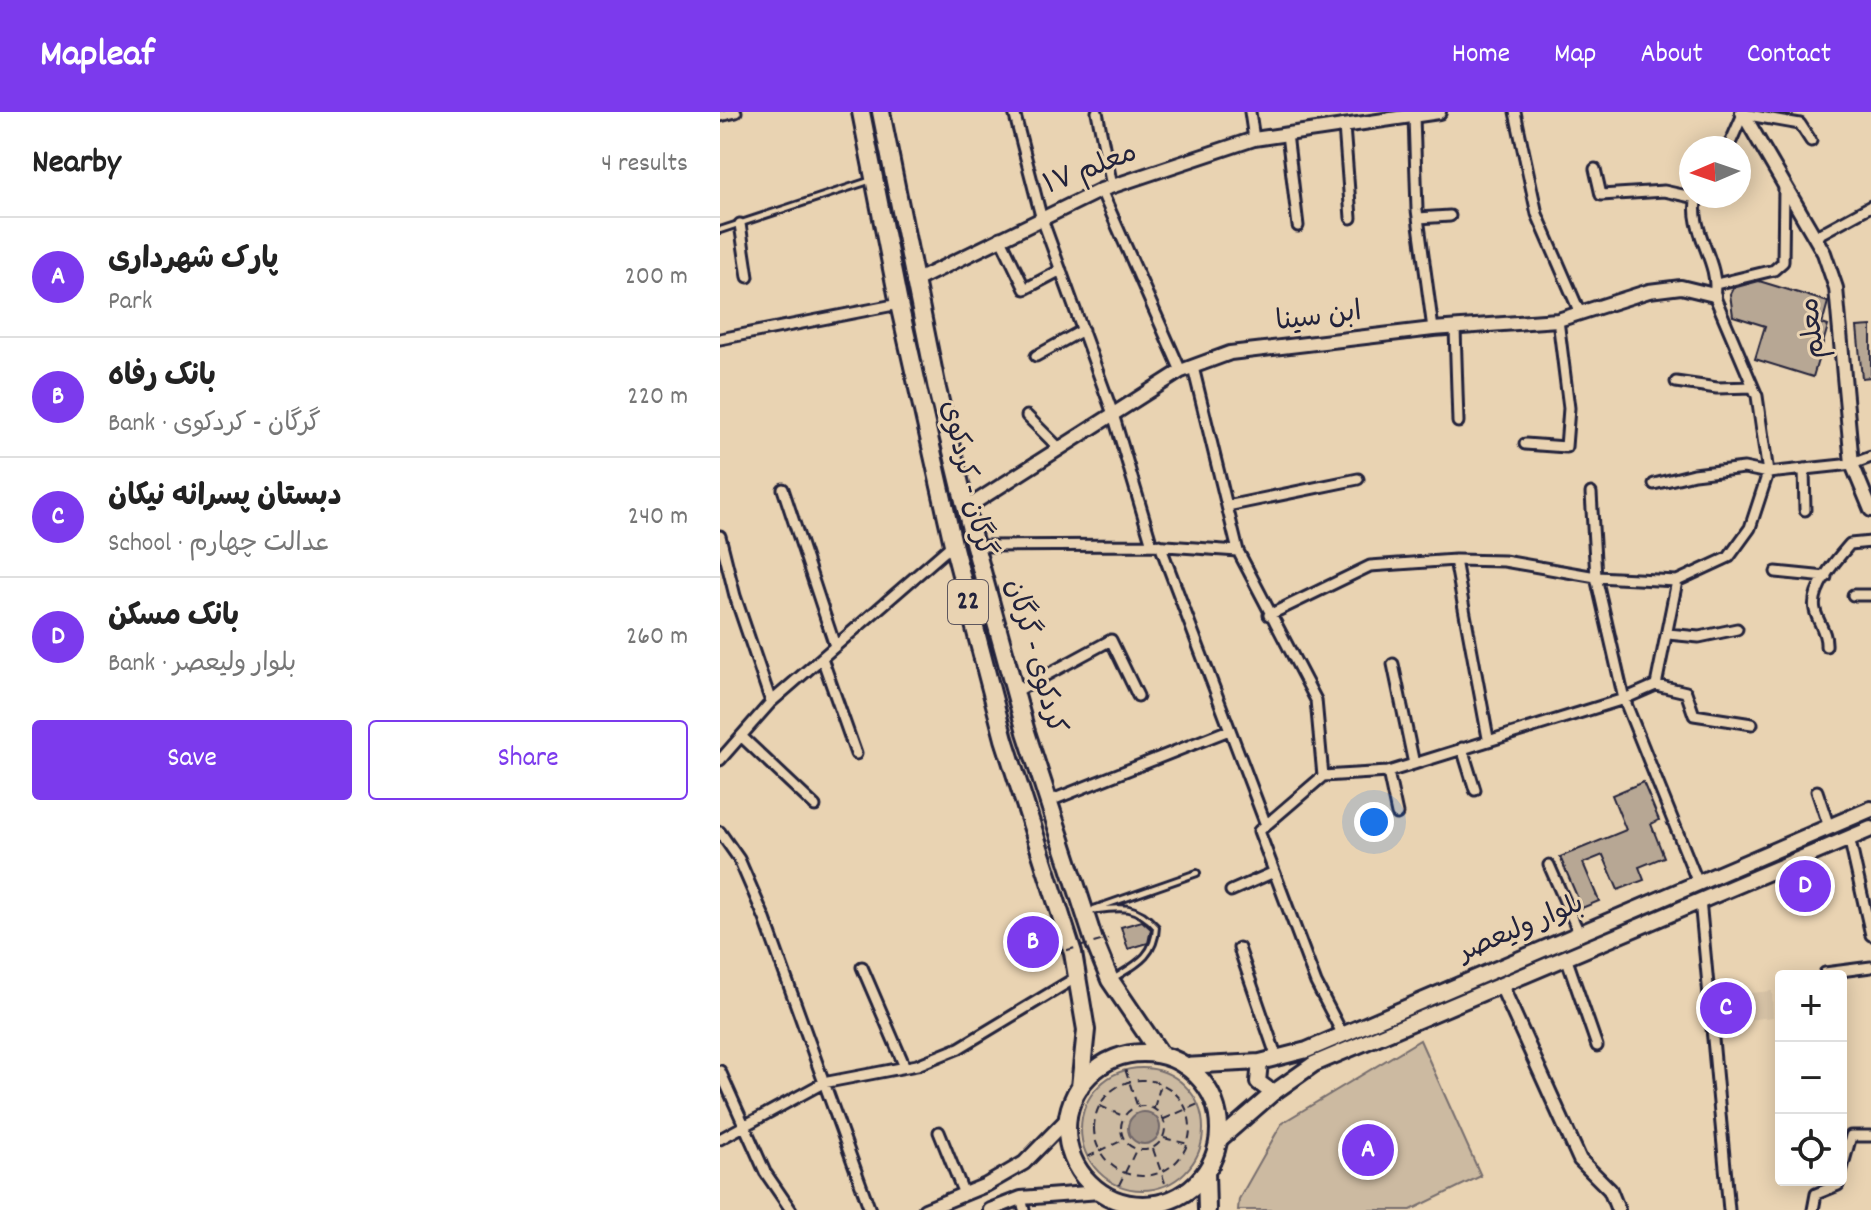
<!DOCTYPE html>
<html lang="en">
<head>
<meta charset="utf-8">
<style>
	body { margin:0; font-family:Dekko,"Playpen Sans Arabic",sans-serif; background:#f6f6f6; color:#222 }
	.controls { position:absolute; right:24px; bottom:24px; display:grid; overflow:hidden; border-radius:8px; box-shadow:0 4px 20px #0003 }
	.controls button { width:72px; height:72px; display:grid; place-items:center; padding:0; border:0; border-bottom:2px solid #e0e0e0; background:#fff; color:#222; font:40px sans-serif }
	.compass { position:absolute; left:959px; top:24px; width:72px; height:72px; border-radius:50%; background:#fff; box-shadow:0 4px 20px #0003; rotate:268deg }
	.you { position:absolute; left:654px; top:710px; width:28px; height:28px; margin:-20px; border:6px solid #fff; border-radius:50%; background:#1a73e8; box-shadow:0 0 0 12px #1a73e833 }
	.badge { display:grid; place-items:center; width:52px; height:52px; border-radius:50%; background:#7c3aed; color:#fff; font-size:26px; font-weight:700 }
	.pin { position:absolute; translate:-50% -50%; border:4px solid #fff; box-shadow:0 2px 8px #0006 }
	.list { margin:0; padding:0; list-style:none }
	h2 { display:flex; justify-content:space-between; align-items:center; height:104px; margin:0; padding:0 32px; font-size:34px }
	h2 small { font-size:26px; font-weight:400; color:#767676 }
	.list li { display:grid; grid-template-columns:52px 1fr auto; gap:24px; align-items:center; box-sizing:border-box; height:120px; padding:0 32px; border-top:2px solid #e0e0e0 }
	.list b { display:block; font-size:30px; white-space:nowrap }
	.list p { margin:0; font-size:26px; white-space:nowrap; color:#767676 }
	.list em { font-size:26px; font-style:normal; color:#767676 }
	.actions { display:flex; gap:16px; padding:24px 32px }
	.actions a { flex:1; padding:18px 0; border:2px solid #7c3aed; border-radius:8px; text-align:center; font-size:28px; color:#7c3aed }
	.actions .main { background:#7c3aed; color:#fff }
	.icon { flex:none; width:44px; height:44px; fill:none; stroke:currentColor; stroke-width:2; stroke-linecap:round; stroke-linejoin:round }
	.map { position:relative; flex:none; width:1151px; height:1098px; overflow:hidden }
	header { display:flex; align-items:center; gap:48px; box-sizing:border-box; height:112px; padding:0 40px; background:#7c3aed; color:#fff }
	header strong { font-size:38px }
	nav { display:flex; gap:44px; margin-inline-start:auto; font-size:28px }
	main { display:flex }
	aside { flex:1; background:#fff }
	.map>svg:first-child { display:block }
</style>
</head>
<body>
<header>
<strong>Mapleaf</strong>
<nav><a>Home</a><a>Map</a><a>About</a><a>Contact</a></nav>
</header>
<main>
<aside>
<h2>Nearby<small>4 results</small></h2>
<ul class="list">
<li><span class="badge">A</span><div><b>پارک شهرداری</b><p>Park</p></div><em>200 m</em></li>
<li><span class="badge">B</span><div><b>بانک رفاه</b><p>Bank · گرگان - کردکوی</p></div><em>220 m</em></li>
<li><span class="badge">C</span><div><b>دبستان پسرانه نیکان</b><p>School · عدالت چهارم</p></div><em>240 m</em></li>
<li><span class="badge">D</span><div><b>بانک مسکن</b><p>Bank · بلوار ولیعصر</p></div><em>260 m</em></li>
</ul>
<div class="actions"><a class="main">Save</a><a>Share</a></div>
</aside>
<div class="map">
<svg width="1151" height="1098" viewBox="0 0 1151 1098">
	<rect width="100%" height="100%" fill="#e9d3b2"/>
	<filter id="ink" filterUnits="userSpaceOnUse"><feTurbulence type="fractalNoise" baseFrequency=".0125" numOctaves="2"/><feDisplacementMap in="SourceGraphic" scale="16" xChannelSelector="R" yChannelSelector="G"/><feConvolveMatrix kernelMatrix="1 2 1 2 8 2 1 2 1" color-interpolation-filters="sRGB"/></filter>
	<g filter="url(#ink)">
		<path fill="#dac6a9" d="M1052,879L1053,905L998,911L996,884Z"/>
		<path fill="#ccbaa1" stroke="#776e6e" stroke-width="2" d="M700,928L761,1064L691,1098H518L519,1087L562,1011Z
			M361 1017a61 61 0 1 1 122 0a61 61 0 1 1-122 0Z"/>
		<path fill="#a29487" stroke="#6f6669" stroke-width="2" d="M408 1016a16 16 0 1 1 32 0a16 16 0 1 1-32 0Z"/>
		<path fill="#b7a794" stroke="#22223b" stroke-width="2" d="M1039,169L1108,190L1102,212L1108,214L1093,265L1035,247L1045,214L1013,204L1010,182L1013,176Z
			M1151,214V265L1142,266L1137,215Z
			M923,670L939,708L931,712L944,745L919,755L924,768L898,778L883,743L863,751L879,789L862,796L840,745L906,718L892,683Z
			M422,809L431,817L428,831L408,837L401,815Z"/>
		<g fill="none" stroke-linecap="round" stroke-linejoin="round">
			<g stroke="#22223b" stroke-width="10">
				<path id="lane" d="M0,118L152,68
					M374,797L477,761
					M370,799C399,795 415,791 436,815C435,843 417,852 396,865"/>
			</g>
			<g stroke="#22223b" stroke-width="15">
				<path id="street" d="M294,0L321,104L393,302L432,433
					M377,0L392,74
					M530,0L534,27
					M795,0L817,102L860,201
					M0,4L16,0
					M694,4L697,98L713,217
					M624,14L631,106
					M567,22L578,114
					M1008,36L1023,2L1080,12L1091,29
					M875,57L881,83L944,79L976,86
					M381,78L461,259
					M698,106L730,104
					M20,112L28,165
					M280,125L305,177L341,158
					M1094,125L1151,94
					M996,172L1054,158L1063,150L1064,75
					M735,216L738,310
					M0,227L179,192
					M316,244L363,218
					M473,255L518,439L596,588L603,664
					M956,270L997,276L1033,275
					M307,304L339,336
					M805,332L846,335L849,296L838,208
					M1084,357L1085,398
					M934,372L974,362L1024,356L1048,361L1132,352L1151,345
					M63,377L115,534
					M871,381L876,465L904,587L978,771
					M507,394L638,367
					M0,424L15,484L51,590
					M440,433L546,713
					M255,434L432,433L518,439
					M735,448L768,626
					M1056,460L1106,465
					M1133,483H1151
					M549,503L650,454L735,448L784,449L876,465L957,469L1009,445L1030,416L1048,361L1037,284L994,183C1001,150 968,119 977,84
					M948,522L979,525L1017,517
					M1106,534C1107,520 1098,511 1095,498C1090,477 1117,447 1130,432L1151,430
					M102,546L136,642
					M673,552L694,652
					M936,573L966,580L974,603L1032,612
					M295,580L391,528L418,584
					M21,624L95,694
					M742,636L755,678
					M0,648L51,590L233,432
					M668,660L677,702
					M1097,679L1109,715
					M327,690L509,618
					M0,720L19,747L45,807L150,1098
					M1129,725L1151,823
					M829,753L859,821
					M511,779L552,761
					M980,788L1009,1098
					M519,836L557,946
					M846,845L877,934
					M142,855L185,955
					M1105,861L1151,855
					M623,923L596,871L539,719L603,664L668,660L904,587L936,573L957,469
					M0,959L45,1060L71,1098
					M219,1020L244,1082
					M0,1027L103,971L197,953L239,936L357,865
					M1121,1060L1131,1024H1151
					M301,1086L304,1098
					M1093,1098L1096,1082L1118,1073L1119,1068"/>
			</g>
			<g stroke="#22223b" stroke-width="18">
				<path id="secondary" d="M1022,0L1104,141L1116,176L1132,352L1151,398
					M193,170L381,78L534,27L719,0
					M246,396L461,259L510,241L713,217L838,208L929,179L961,175L994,183
					M781,873L860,1048L890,1078L898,1098
					M205,1098L266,1073L304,1051L348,1006
					M270,1098L301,1086L380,1080"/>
			</g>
			<g stroke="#22223b" stroke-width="20">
				<path id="primary" d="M540,950L538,970L553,981
					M464,954L540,950L587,938L1151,697
					M498,1029L553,981L594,952L1151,717"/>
			</g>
			<g stroke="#22223b" stroke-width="22">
				<path id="highway" d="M141,0L179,192L233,432L284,627L353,841L366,918L360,975
					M161,0L217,277L255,434L306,620L374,829L390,868L441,943
					M347 1017a76 76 0 1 1 152 0a76 76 0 1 1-152 0Z
					M486,1060L487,1098"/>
			</g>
			<path stroke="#22223b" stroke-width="2" stroke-dasharray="8 6" stroke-linecap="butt" d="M333,842L327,827L335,825
				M401,945L417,993
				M374 1016a48 48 0 1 1 96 0a48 48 0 1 1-96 0Z
				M380,994L403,1004
				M401 1016a22 22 0 1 1 44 0a22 22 0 1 1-44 0Z
				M434,996L441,972
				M444,1007L492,986
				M444,1026L468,1032
				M433,1037L451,1088
				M355,1051L403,1028
				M399,1073L416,1038"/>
			<use href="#lane" stroke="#e9d3b2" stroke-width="4"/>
			<use href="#street" stroke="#e9d3b2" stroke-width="9"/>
			<use href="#secondary" stroke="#e9d3b2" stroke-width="12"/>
			<use href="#primary" stroke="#e9d3b2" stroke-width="14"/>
			<use href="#highway" stroke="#e9d3b2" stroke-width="16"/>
			<path stroke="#22223b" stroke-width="2" stroke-dasharray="8 6" stroke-linecap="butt" d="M333,842L388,827"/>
		</g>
	</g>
	<g text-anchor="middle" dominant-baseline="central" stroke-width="6" stroke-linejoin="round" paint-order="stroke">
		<rect fill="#e9d3b2" stroke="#5e575f" stroke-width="2" x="228" y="468" width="40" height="44" rx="6"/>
		<g font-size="26" font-weight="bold" fill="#22223b">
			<text x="248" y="490">22</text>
		</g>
		<g font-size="28" fill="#22223b" stroke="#e9d3b2">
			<text transform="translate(371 59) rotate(-21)">معلم ۱۷</text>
			<text transform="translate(599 207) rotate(-7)">ابن سینا</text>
			<text transform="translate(1095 216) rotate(-96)">معلم</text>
			<text transform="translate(245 367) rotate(77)">گرگان - کردکوی</text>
			<text transform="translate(313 545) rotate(74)">کردکوی - گرگان</text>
			<text transform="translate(802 818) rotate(-23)">بلوار ولیعصر</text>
		</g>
	</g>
</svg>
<div class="controls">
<button>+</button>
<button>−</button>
<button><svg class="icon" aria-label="locate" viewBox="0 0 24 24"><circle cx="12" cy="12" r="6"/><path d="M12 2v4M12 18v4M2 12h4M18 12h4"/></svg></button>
</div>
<svg class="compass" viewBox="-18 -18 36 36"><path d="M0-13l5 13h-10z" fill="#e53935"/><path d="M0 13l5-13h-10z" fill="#767676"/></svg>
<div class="you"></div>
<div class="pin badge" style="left:648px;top:1038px">A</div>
<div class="pin badge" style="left:313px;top:830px">B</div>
<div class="pin badge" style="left:1006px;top:896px">C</div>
<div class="pin badge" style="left:1085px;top:774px">D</div>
</div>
</main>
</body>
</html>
